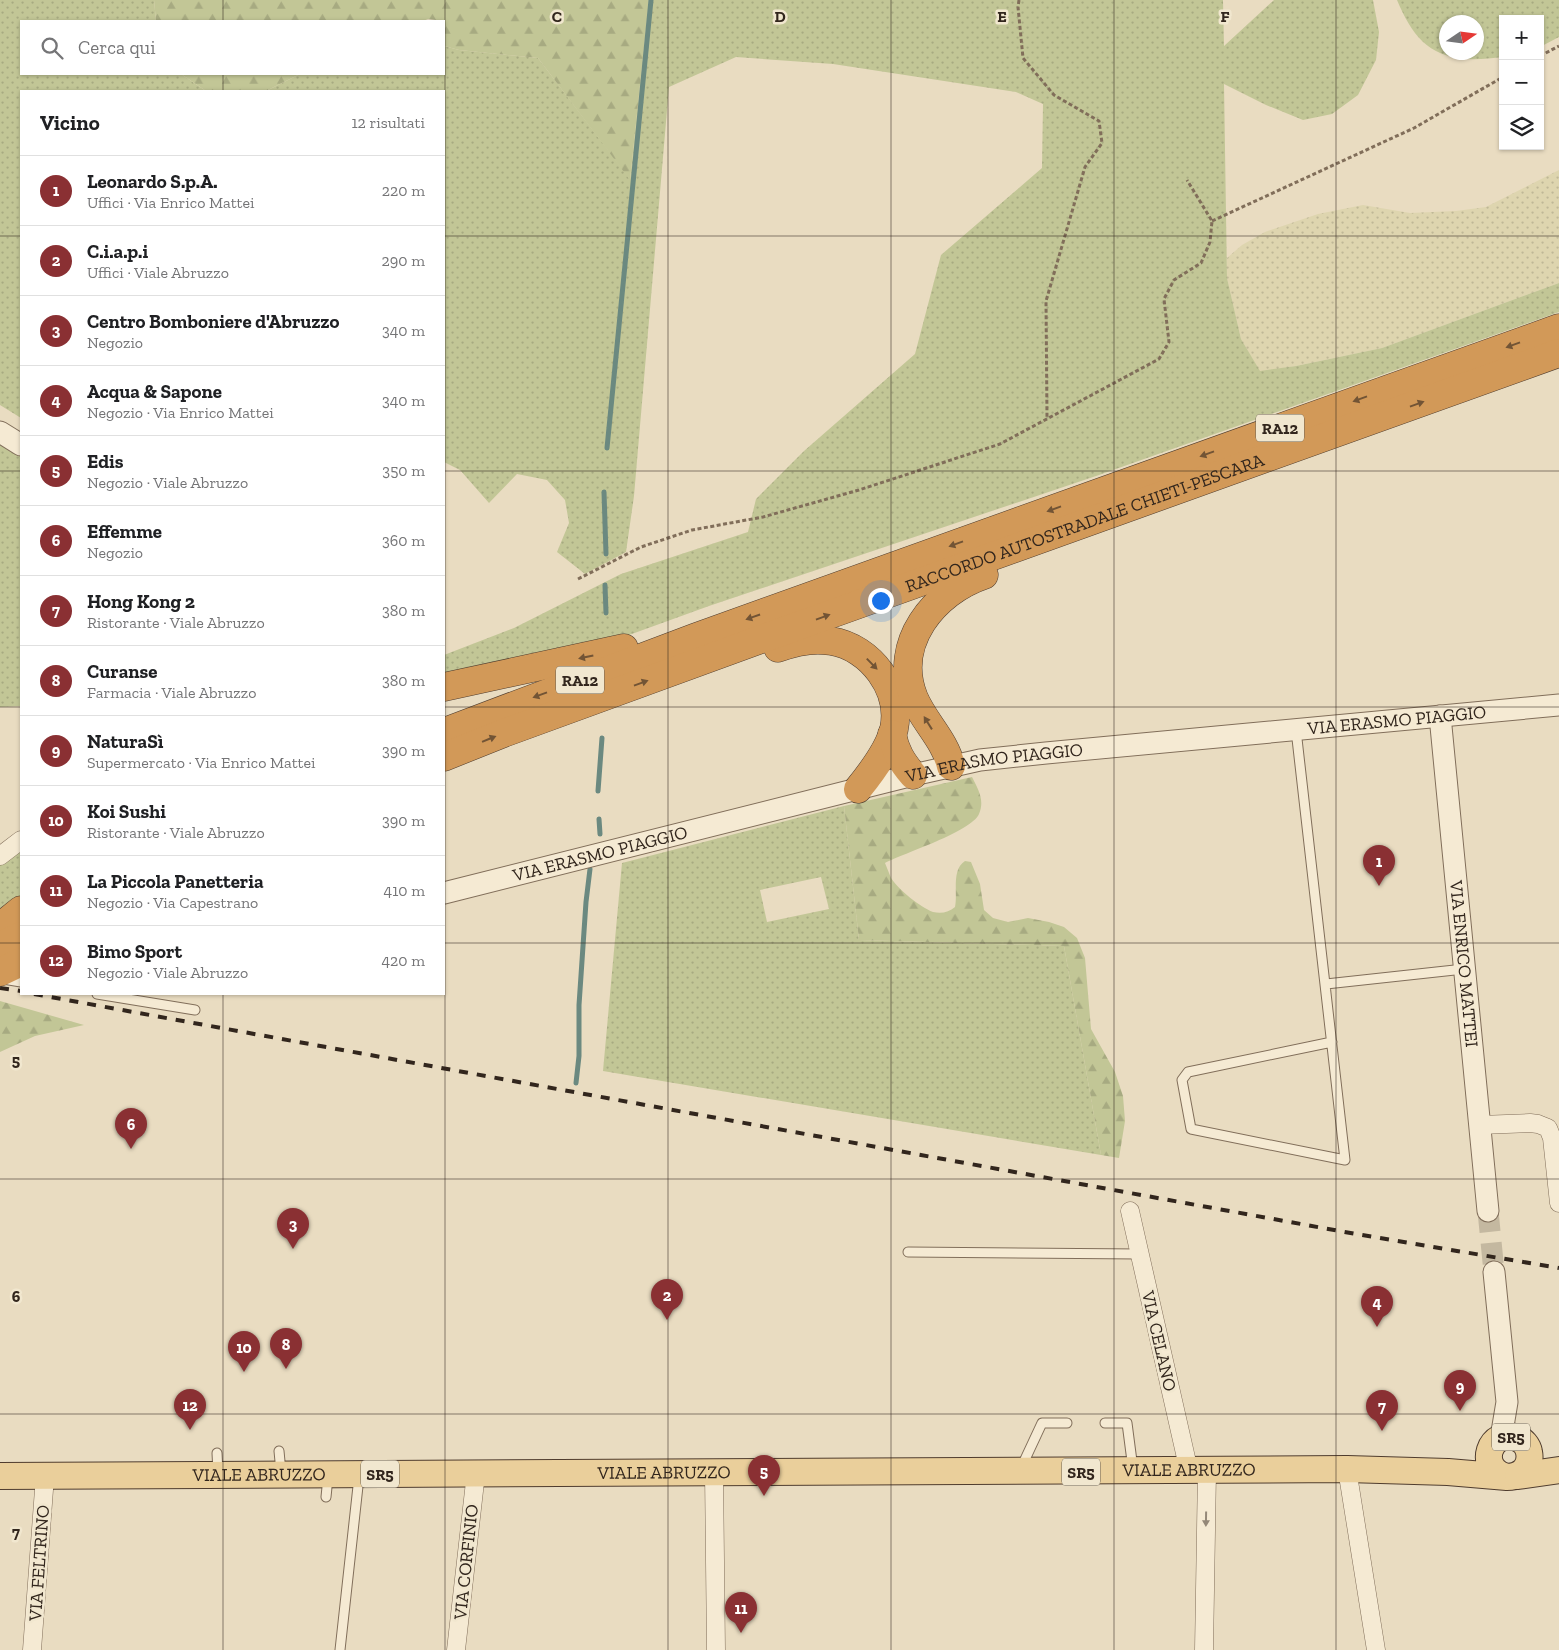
<!DOCTYPE html>
<html lang="it">
<head>
<meta charset="utf-8">
<style>
	body { margin:0; font-family:"Zilla Slab",serif; background:#f2f2f2; color:#202124 }
	.controls { position:absolute; right:15px; top:15px; display:grid; overflow:hidden; border-radius:0px; box-shadow:0 1px 4px #0004 }
	.controls button { width:45px; height:45px; display:grid; place-items:center; padding:0; border:0; border-bottom:1px solid #e0e0e0; background:#fff; color:#202124; font:25px sans-serif }
	.compass { position:absolute; left:1439px; top:15px; width:45px; height:45px; border-radius:50%; background:#fff; box-shadow:0 1px 4px #0004; rotate:77deg }
	.you { position:absolute; left:880px; top:600px; width:18px; height:18px; margin:-12px; border:4px solid #fff; border-radius:50%; background:#1a73e8; box-shadow:0 0 0 8px #1a73e833 }
	.badge { display:grid; place-items:center; width:32px; height:32px; border-radius:50%; background:#8a3033; color:#fff; font-size:16px; font-weight:700 }
	.pin { position:absolute; translate:-50% -41px; filter:drop-shadow(0 1px 2px #0008) }
	.pin::after { content:''; position:absolute; top:26px; width:18px; height:15px; background:inherit; clip-path:polygon(0 0,100% 0,50% 100%) }
	.list { margin:0; padding:0; list-style:none }
	h2 { display:flex; justify-content:space-between; align-items:center; height:65px; margin:0; padding:0 20px; font-size:21px }
	h2 small { font-size:16px; font-weight:400; color:#757577 }
	.list li { display:grid; grid-template-columns:32px 1fr auto; gap:15px; align-items:center; box-sizing:border-box; height:70px; padding:0 20px; border-top:1px solid #e0e0e0 }
	.list b { display:block; font-size:19px; white-space:nowrap }
	.list p { margin:0; font-size:16px; white-space:nowrap; color:#757577 }
	.list em { font-size:16px; font-style:normal; color:#757577 }
	.icon { flex:none; width:28px; height:28px; fill:none; stroke:currentColor; stroke-width:2; stroke-linecap:round; stroke-linejoin:round }
	.map { position:relative; flex:none; width:1559px; height:1650px; overflow:hidden }
	.search { position:absolute; background:#fff; box-shadow:0 1px 4px #0004; left:20px; top:20px; width:425px; height:55px; display:flex; align-items:center; gap:12px; box-sizing:border-box; padding:0 18px; border-radius:0px; color:#757577; font-size:19px }
	.panel { position:absolute; background:#fff; box-shadow:0 1px 4px #0004; left:20px; top:90px; width:425px; height:905px; border-radius:0px }
	.map>svg:first-child { display:block }
</style>
</head>
<body>
<div class="map">
<svg width="1559" height="1650" viewBox="0 0 1559 1650">
	<defs>
		<pattern id="farmland-dots" width="8" height="8" patternUnits="userSpaceOnUse" patternTransform="scale(1.25)"><rect width="8" height="8" fill="#ded5af"/><path d="M2 2h.1M6 6h.1" fill="none" stroke="#bfb796" stroke-width="1.8" stroke-linecap="round"/></pattern>
		<pattern id="grass-dots" width="8" height="8" patternUnits="userSpaceOnUse" patternTransform="scale(1.25)"><rect width="8" height="8" fill="#c2c696"/><path d="M2 2h.1M6 6h.1" fill="none" stroke="#a7aa81" stroke-width="1.8" stroke-linecap="round"/></pattern>
		<pattern id="forest-firs" width="22" height="20" patternUnits="userSpaceOnUse" patternTransform="scale(1.25)"><rect width="22" height="20" fill="#c2c696"/><path d="M5 1l3.5 6h-7zM16 11l3.5 6h-7z" fill="#a7aa81"/></pattern>
	</defs>
	<rect width="100%" height="100%" fill="#e9dcc1"/>
	<path fill="url(#farmland-dots)" d="M1559,170V283L1382,348L1296,366L1260,372L1241,339L1227,278V258L1242,245L1265,232L1318,214L1363,205L1410,213L1456,211L1486,207Z"/>
	<path fill="url(#grass-dots)" fill-rule="evenodd" d="M0,0H154L156,21H21V74H181L206,91H21V418L0,405Z
		M649,0H1223L1224,46L1274,0H1373L1379,32L1376,60L1358,95L1332,114L1303,120L1266,105L1224,84L1227,278L1241,339L1260,371L1296,366L1382,348L1559,283V312L1099,475L709,606L607,643L444,680V655L514,628L621,574L748,532L756,499L804,451L915,354L941,255L1042,168L1043,104L1016,92L833,64L736,57L669,87L634,496L626,552L585,574L557,552L569,523L565,500L547,480L517,474L489,503L460,470L444,462V91H266L300,74H444V46L459,50L538,58L630,179Z
		M1397,0H1559V37L1540,47V19H1503V57C1491,58 1479,60 1467,59C1427,56 1412,35 1397,0ZM1446,22H1476V52H1446Z
		M0,444L21,456V706L0,707Z
		M844,806L859,940L1064,946L1101,1155L603,1071L622,863ZM821,877L829,909L767,922L760,890Z
		M21,843V897L0,916V860Z"/>
	<path fill="url(#forest-firs)" d="M154,0H649L630,180L538,58L459,50L444,46V21L428,19L423,21H156Z
		M181,74H300L266,91H206Z
		M972,777C978,789 985,800 979,814C971,832 904,853 885,863C887,868 889,873 891,878C899,890 920,907 933,912C942,914 949,912 955,907C958,893 951,870 965,861L971,862L980,884L984,910L993,918L1008,922L1028,918L1049,922L1064,927L1077,938L1085,958L1091,1029L1115,1072L1123,1096L1125,1121L1119,1158L1101,1155L1064,946L859,940L844,806Z
		M0,1001L84,1025L35,1036L0,1052Z"/>
	<g fill="none" stroke-linecap="round" stroke-linejoin="round">
		<path stroke="#6b8980" stroke-width="5" d="M607,448L651,0
			M604,492L606,554
			M605,585L606,613
			M598,791L602,738
			M599,819L600,834
			M576,1083L579,1056V1005L586,902L590,869"/>
		<path stroke="#c4b8a0" stroke-width="21" stroke-dasharray="21 11" stroke-linecap="butt" d="M1488,1211L1494,1272"/>
		<g stroke="#816e5a" stroke-width="11">
			<path id="service" d="M1296,730L1345,1160L1191,1129L1182,1080L1188,1072L1332,1042
				M3,979L21,982
				M1326,984L1464,969
				M97,994L195,1010
				M908,1252L1140,1254
				M1105,1423H1127L1133,1469
				M279,1451L281,1472
				M217,1453L218,1473
				M1021,1468L1042,1423H1067
				M326,1497L328,1477
				M340,1650L359,1477"/>
		</g>
		<g stroke="#816e5a" stroke-width="19">
			<path id="minor" d="M0,856L21,840
				M1480,1125L1530,1123L1538,1124L1548,1128L1552,1138L1559,1203
				M1130,1211L1189,1471
				M1347,1469L1376,1650
				M714,1472L716,1650
				M32,1650L45,1476
				M456,1650L476,1473
				M1204,1650L1207,1471"/>
		</g>
		<g stroke="#816e5a" stroke-width="23">
			<g id="tertiary">
				<path d="M0,432L21,445"/>
				<path id="s1" d="M1440,716L1488,1211"/>
				<path id="s2" d="M444,893L913,775L980,760L1046,753L1559,705"/>
				<path d="M1494,1272L1507,1402L1501,1438"/>
			</g>
		</g>
		<g stroke="#4f3c2e" stroke-width="28">
			<g id="primary">
				<path id="s3" d="M0,1476L1347,1469L1448,1472L1507,1477C1521,1477 1532,1467 1529,1452C1528,1446 1523,1440 1517,1438C1490,1427 1475,1469 1507,1477"/>
				<path d="M1518,1476L1559,1470"/>
			</g>
		</g>
		<g stroke="#4f3c2e" stroke-width="29">
			<g id="motorway">
				<path d="M778,648C794,642 814,638 831,641C871,647 902,690 894,729C889,749 871,773 858,789"/>
				<path d="M444,687L624,648"/>
				<path d="M444,732L696,637L1559,328"/>
				<path d="M892,734C895,751 902,762 913,775"/>
				<path id="s4" d="M444,757L504,733L770,636L1559,353"/>
				<path d="M951,766C945,740 924,722 914,698C892,643 934,592 984,575"/>
				<path d="M0,927L21,910"/>
				<path d="M0,946L21,936"/>
				<path d="M0,972L21,962"/>
			</g>
		</g>
		<path stroke="#816e5a" stroke-width="3" stroke-dasharray="4 2.5" stroke-linecap="butt" d="M1019,0L1018,7L1023,58L1054,95L1099,121L1102,143L1085,167L1046,301L1047,418
			M1540,56L1559,46
			M1212,221L1414,128L1503,77
			M578,579L641,547L692,530L763,517L859,490L1000,444L1159,359L1169,342L1164,299L1174,280L1201,263L1210,242L1212,221L1187,180"/>
		<use href="#service" stroke="#f5ead3" stroke-width="9"/>
		<use href="#minor" stroke="#f5ead3" stroke-width="18"/>
		<use href="#tertiary" stroke="#f5ead3" stroke-width="21"/>
		<use href="#primary" stroke="#eacf9b" stroke-width="26"/>
		<use href="#motorway" stroke="#d29958" stroke-width="28"/>
		<path stroke="#32261d" stroke-width="4" stroke-dasharray="9 9" stroke-linecap="butt" d="M0,988L21,991
			M34,994L1356,1234L1559,1268"/>
	</g>
	<defs><path id="oneway-solid" d="M-6-.8H1V-3.2L6.5 0L1 3.2V.8H-6Z" transform="scale(1.25)"/></defs>
	<g fill="#725435">
		<use href="#oneway-solid" transform="translate(1513 345) rotate(160)"/>
		<use href="#oneway-solid" transform="translate(1360 399) rotate(160)"/>
		<use href="#oneway-solid" transform="translate(1417 404) rotate(-20)"/>
		<use href="#oneway-solid" transform="translate(1207 454) rotate(160)"/>
		<use href="#oneway-solid" transform="translate(1054 509) rotate(160)"/>
		<use href="#oneway-solid" transform="translate(956 544) rotate(160)"/>
		<use href="#oneway-solid" transform="translate(753 617) rotate(161)"/>
		<use href="#oneway-solid" transform="translate(823 617) rotate(-20)"/>
		<use href="#oneway-solid" transform="translate(586 657) rotate(168)"/>
		<use href="#oneway-solid" transform="translate(872 664) rotate(46)"/>
		<use href="#oneway-solid" transform="translate(641 683) rotate(-20)"/>
		<use href="#oneway-solid" transform="translate(540 695) rotate(160)"/>
		<use href="#oneway-solid" transform="translate(928 723) rotate(-122)"/>
		<use href="#oneway-solid" transform="translate(489 739) rotate(-22)"/>
	</g>
	<use fill="#948878" href="#oneway-solid" transform="translate(1206 1519) rotate(91)"/>
	<path fill="none" stroke="#32261d" stroke-width="1" stroke-opacity="0.55" d="M223,0V21M445,0V1650M668,0V1650M891,0V1650M1114,0V1650M1336,0V1650M223,74V91M0,236H21M444,236H1559M0,471H21M444,471H1559M0,707H21M444,707H1559M0,943H21M444,943H1559M223,994V1650M0,1179H1559M0,1414H1559"/>
	<g text-anchor="middle" dominant-baseline="central" stroke-width="5" stroke-linejoin="round" paint-order="stroke">
		<g fill="#f1e7cf" stroke="#6b6052" stroke-width="1">
			<rect x="1256" y="414.5" width="48" height="27" rx="4"/>
			<rect x="556" y="666.5" width="48" height="27" rx="4"/>
			<rect x="1492" y="1423.5" width="38" height="27" rx="4"/>
			<rect x="1062" y="1458.5" width="38" height="27" rx="4"/>
			<rect x="361" y="1460.5" width="38" height="27" rx="4"/>
		</g>
		<g font-size="16" font-weight="bold" fill="#32261d">
			<text x="1280" y="428">RA12</text>
			<text x="580" y="680">RA12</text>
			<text x="1511" y="1437">SR5</text>
			<text x="1081" y="1472">SR5</text>
			<text x="380" y="1474">SR5</text>
		</g>
		<g font-size="18" fill="#32261d" stroke="#f1e7cf">
			<text stroke="none"><textPath href="#s4" startOffset="682">RACCORDO AUTOSTRADALE CHIETI-PESCARA</textPath></text>
			<text stroke="none"><textPath href="#s2" startOffset="971">VIA ERASMO PIAGGIO</textPath></text>
			<text stroke="none"><textPath href="#s2" startOffset="566">VIA ERASMO PIAGGIO</textPath></text>
			<text stroke="none"><textPath href="#s2" startOffset="161">VIA ERASMO PIAGGIO</textPath></text>
			<text stroke="none"><textPath href="#s1" startOffset="249">VIA ENRICO MATTEI</textPath></text>
			<text transform="translate(1159 1341) rotate(77)">VIA CELANO</text>
			<text stroke="none"><textPath href="#s3" startOffset="1189">VIALE ABRUZZO</textPath></text>
			<text stroke="none"><textPath href="#s3" startOffset="664">VIALE ABRUZZO</textPath></text>
			<text stroke="none"><textPath href="#s3" startOffset="259">VIALE ABRUZZO</textPath></text>
			<text transform="translate(466 1562) rotate(-84)">VIA CORFINIO</text>
			<text transform="translate(39 1563) rotate(-86)">VIA FELTRINO</text>
		</g>
	</g>
	<g font-size="16" text-anchor="middle" font-weight="bold" fill="#32261d" stroke="#f1e7cf" stroke-width="5" stroke-linejoin="round" paint-order="stroke">
		<text x="557" y="22">C</text>
		<text x="780" y="22">D</text>
		<text x="1002" y="22">E</text>
		<text x="1225" y="22">F</text>
		<text x="16" y="1066">5</text>
		<text x="16" y="1302">6</text>
		<text x="16" y="1538">7</text>
	</g>
</svg>
<div class="controls">
<button>+</button>
<button>−</button>
<button><svg class="icon" aria-label="layers" viewBox="0 0 24 24"><path d="M12 4l9 5-9 5-9-5zM3 14l9 5 9-5"/></svg></button>
</div>
<svg class="compass" viewBox="-18 -18 36 36"><path d="M0-13l5 13h-10z" fill="#e53935"/><path d="M0 13l5-13h-10z" fill="#757577"/></svg>
<div class="you"></div>
<div class="pin badge" style="left:1379px;top:886px">1</div>
<div class="pin badge" style="left:667px;top:1320px">2</div>
<div class="pin badge" style="left:293px;top:1249px">3</div>
<div class="pin badge" style="left:1377px;top:1327px">4</div>
<div class="pin badge" style="left:764px;top:1496px">5</div>
<div class="pin badge" style="left:131px;top:1149px">6</div>
<div class="pin badge" style="left:1382px;top:1431px">7</div>
<div class="pin badge" style="left:286px;top:1369px">8</div>
<div class="pin badge" style="left:1460px;top:1411px">9</div>
<div class="pin badge" style="left:244px;top:1372px">10</div>
<div class="pin badge" style="left:741px;top:1633px">11</div>
<div class="pin badge" style="left:190px;top:1430px">12</div>
<div class="search"><svg class="icon" aria-label="search" viewBox="0 0 24 24"><circle cx="10" cy="10" r="6"/><path d="M15 15l6 6"/></svg>Cerca qui</div>
<section class="panel">
<h2>Vicino<small>12 risultati</small></h2>
<ul class="list">
<li><span class="badge">1</span><div><b>Leonardo S.p.A.</b><p>Uffici · Via Enrico Mattei</p></div><em>220 m</em></li>
<li><span class="badge">2</span><div><b>C.i.a.p.i</b><p>Uffici · Viale Abruzzo</p></div><em>290 m</em></li>
<li><span class="badge">3</span><div><b>Centro Bomboniere d'Abruzzo</b><p>Negozio</p></div><em>340 m</em></li>
<li><span class="badge">4</span><div><b>Acqua &amp; Sapone</b><p>Negozio · Via Enrico Mattei</p></div><em>340 m</em></li>
<li><span class="badge">5</span><div><b>Edis</b><p>Negozio · Viale Abruzzo</p></div><em>350 m</em></li>
<li><span class="badge">6</span><div><b>Effemme</b><p>Negozio</p></div><em>360 m</em></li>
<li><span class="badge">7</span><div><b>Hong Kong 2</b><p>Ristorante · Viale Abruzzo</p></div><em>380 m</em></li>
<li><span class="badge">8</span><div><b>Curanse</b><p>Farmacia · Viale Abruzzo</p></div><em>380 m</em></li>
<li><span class="badge">9</span><div><b>NaturaSì</b><p>Supermercato · Via Enrico Mattei</p></div><em>390 m</em></li>
<li><span class="badge">10</span><div><b>Koi Sushi</b><p>Ristorante · Viale Abruzzo</p></div><em>390 m</em></li>
<li><span class="badge">11</span><div><b>La Piccola Panetteria</b><p>Negozio · Via Capestrano</p></div><em>410 m</em></li>
<li><span class="badge">12</span><div><b>Bimo Sport</b><p>Negozio · Viale Abruzzo</p></div><em>420 m</em></li>
</ul>
</section>
</div>
</body>
</html>
